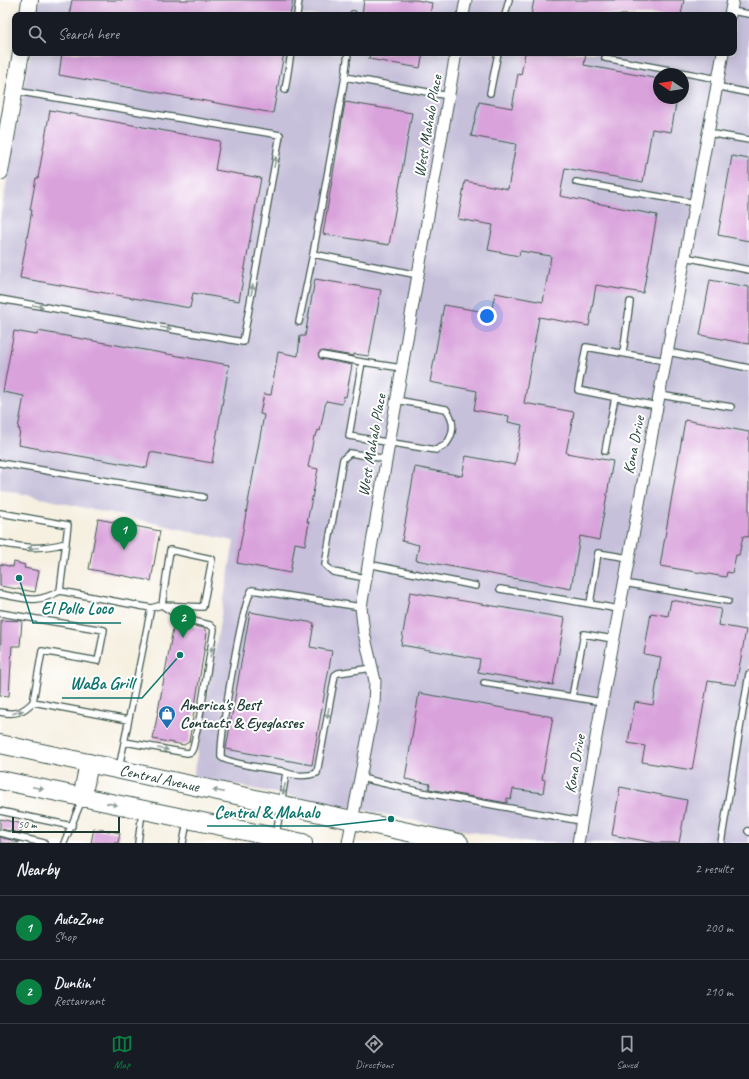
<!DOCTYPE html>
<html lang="en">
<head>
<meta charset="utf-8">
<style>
	body { margin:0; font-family:Caveat,sans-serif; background:#242831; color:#f1f3f6 }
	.compass { position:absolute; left:653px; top:68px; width:36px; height:36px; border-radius:50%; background:#171b24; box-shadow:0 2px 10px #0003; rotate:282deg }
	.scale { position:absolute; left:12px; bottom:10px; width:108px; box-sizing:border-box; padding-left:4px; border:2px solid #1f3d34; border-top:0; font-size:11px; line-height:14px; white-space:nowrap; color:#1f3d34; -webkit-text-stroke:3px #fff; paint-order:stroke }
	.you { position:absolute; left:487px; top:316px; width:14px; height:14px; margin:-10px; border:3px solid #fff; border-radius:50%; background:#1a73e8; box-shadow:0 0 0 6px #1a73e833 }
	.badge { display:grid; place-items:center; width:26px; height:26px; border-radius:50%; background:#0b8043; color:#fff; font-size:13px; font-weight:700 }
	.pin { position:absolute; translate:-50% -33px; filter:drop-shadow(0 1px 2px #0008) }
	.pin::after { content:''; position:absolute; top:21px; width:14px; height:12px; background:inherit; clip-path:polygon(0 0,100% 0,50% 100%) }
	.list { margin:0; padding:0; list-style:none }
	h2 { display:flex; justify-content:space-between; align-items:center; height:52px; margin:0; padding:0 16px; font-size:17px }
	h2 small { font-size:13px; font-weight:400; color:#9ea1a6 }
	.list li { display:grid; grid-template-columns:26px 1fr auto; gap:12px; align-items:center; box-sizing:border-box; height:64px; padding:0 16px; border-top:1px solid #363941 }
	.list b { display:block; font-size:15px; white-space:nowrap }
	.list p { margin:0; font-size:13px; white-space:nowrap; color:#9ea1a6 }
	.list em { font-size:13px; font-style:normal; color:#9ea1a6 }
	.icon { flex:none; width:22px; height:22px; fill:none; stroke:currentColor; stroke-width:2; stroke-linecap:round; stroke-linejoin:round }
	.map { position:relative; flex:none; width:749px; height:843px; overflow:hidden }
	.search { position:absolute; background:#171b24; box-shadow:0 2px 10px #0003; left:12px; right:12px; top:12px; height:44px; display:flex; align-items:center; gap:10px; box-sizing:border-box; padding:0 14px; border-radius:8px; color:#9ea1a6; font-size:15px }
	.sheet { height:180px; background:#171b24 }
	nav { display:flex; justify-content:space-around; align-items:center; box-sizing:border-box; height:56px; border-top:1px solid #363941; background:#171b24; font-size:11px; color:#9ea1a6 }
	nav a { display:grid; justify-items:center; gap:2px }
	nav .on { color:#0b8043 }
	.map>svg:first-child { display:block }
</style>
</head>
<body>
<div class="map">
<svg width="749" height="843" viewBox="0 0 749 843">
	<rect width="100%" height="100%" fill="#fff"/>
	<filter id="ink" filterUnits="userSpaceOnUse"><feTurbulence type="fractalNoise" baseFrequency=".025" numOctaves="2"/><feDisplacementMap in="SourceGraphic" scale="8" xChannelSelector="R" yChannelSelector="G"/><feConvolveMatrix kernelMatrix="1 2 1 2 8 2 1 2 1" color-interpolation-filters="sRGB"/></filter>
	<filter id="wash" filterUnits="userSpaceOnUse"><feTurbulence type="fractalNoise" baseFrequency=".012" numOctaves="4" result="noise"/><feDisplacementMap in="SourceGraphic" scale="16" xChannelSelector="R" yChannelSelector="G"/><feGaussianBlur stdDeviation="0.9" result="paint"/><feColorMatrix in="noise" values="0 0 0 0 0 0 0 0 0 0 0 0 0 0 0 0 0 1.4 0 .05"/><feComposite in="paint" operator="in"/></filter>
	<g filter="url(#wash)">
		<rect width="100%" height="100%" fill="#f6f0e1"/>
		<path fill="#c6c0da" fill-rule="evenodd" d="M39,0H749V843H529L193,777L234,541L0,489V219L30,53H734V15H37ZM659,74H683V98H659Z"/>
		<g id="blocks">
			<path fill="#d9a2db" d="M72,0H293L290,15H69Z
				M364,0H417L432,3L430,15H362Z
				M534,0H684L681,15H531Z
				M62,53H284L273,113L59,75Z
				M370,53H423L420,68L369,59Z
				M525,53H586L584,65L659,79V98H677L671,132L652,129L643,182L565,168L560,196L657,215L643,293L596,285L589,326L539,317L524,403L574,412L566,453L613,461L599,540L580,536L571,589L416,560L419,545L402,541L415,467L462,476L466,456L515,465L522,425L508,422L509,416L474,410L477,391L430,382L444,305L491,313L495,293L543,302L551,256L520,251L519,256L488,250L493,225L458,219L465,181L508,189L516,144L471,136L479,102L512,108L518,74L521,75Z
				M345,102L412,113L389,245L323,234Z
				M50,110L220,141L215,170L261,178L239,301L193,293L190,308L20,278L32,210H30L36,178H38Z
				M732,156L749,159V241L718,235Z
				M315,279L381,290L369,356L354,354V356L323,351L318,354L321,359L352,365L346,397L344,396L342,404L326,401L320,431L318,430L316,436H314L308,467L318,469L307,522H309L305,545L295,543L290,573L237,563L264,415L260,414L264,394L271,395L278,352L298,356L300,336H305Z
				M710,280L749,287V344L700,335Z
				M14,331L37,335L38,331L229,365L212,463L150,452L147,468L18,445L20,429H18L24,396L3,392Z
				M685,420L749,432V537L743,536L739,555H736L732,573L727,572L726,577L660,566Z
				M98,519L160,531L151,581L89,569Z
				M14,562L25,565L24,568L39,571L35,592L0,586V564L13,567Z
				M410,592L565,618L553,685L478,672L480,659L401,645Z
				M671,600L721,609L718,625L746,630L736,685L708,681L692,770L642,762L645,746L628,743L635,702L653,705L661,657L644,654L651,613L668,616Z
				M250,612L314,623L310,647L332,651L312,765L226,749Z
				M1,620L22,621L20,646H12L9,696L0,695Z
				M174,623L204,628L207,633L189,742L184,745L153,739Z
				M419,693L553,717L542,779L545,780L543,793L513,789L511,799L507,798V803L429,789L430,784L405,779Z
				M620,787L687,800L679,843H656L612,835Z
				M0,819L23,824L21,833L0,829Z
				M94,828L120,833L118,843H91Z
				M0,837L19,842V843H0Z"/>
		</g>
	</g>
	<g filter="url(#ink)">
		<use href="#blocks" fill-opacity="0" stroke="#3f584e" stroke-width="1"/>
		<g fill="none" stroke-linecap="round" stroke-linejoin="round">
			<g stroke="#3f584e" stroke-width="8">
				<path id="lane" d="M731,11L749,14
					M297,15L299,0
					M353,15V14
					M505,15L509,0
					M605,58L718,79
					M345,77L348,53
					M716,86L749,93
					M285,90L291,53
					M490,93L498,53
					M708,133L749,140
					M576,182L695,203
					M685,257L749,270
					M418,275L313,254L345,77L449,96
					M0,299L243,342L280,135L15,91
					M299,322L313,254
					M668,352L749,368
					M623,353L630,302
					M322,355L362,362
					M660,395L731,407
					M396,400L446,409C454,419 455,432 447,443C445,446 439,448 436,450L349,436L362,362L402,368
					M657,406L578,390L586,347L666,361
					M605,451L615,397
					M0,463L203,497
					M0,513L68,525L60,591L151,608
					M0,543C27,548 39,550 66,543
					M368,564L476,586
					M366,578L333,572L325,565L343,459L350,453L386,459
					M624,583L728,601
					M500,589L590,604
					M0,594C27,599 35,604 60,591
					M361,607L252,590C242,603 220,735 221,757C229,764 270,769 282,771C292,776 306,777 317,773L335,675L338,673L372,668
					M619,609L590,604L598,553L629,558
					M0,613L104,630L98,661L42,651L33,702L128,720
					M484,683L572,697
					M602,702L572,697L584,634L613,639
					M0,712C15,715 22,713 33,702
					M125,742L187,753L191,752L193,748L200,715L214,629L210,625L181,618L163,606
					M119,768L151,608L162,605L203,607L212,559L170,550L162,605
					M361,778L421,792L581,821
					M0,811L72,826
					M748,831L749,832
					M0,833L44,843
					M276,835L286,773
					M64,843L82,800
					M138,843L142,812
					M183,843L187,822
					M721,843L749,674"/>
			</g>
			<g stroke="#3f584e" stroke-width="13">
				<path id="street" d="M463,15L466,0
					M730,15L733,0
					M348,843L374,704L375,681L364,633L361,607L456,53
					M578,843L602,702L723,53"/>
			</g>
			<g stroke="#3f584e" stroke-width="18">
				<path id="secondary" d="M28,15L30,0
					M0,172L21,53"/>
			</g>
			<g stroke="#3f584e" stroke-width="20">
				<g id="primary">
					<path id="s1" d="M0,744L459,843"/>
					<path d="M0,780L303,843"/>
					<path d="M82,798L89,763"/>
				</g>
			</g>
			<use href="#lane" stroke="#fff" stroke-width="5.5"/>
			<use href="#street" stroke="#fff" stroke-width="11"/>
			<use href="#secondary" stroke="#fff" stroke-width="16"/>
			<use href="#primary" stroke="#fff" stroke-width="18"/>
		</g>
		<defs><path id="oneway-solid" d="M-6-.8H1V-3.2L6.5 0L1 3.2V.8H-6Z"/></defs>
		<g fill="#8f9e9a">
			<use href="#oneway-solid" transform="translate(275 162) rotate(-80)"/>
			<use href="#oneway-solid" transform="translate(252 290) rotate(-80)"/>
			<use href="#oneway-solid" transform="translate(38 306) rotate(10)"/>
			<use href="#oneway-solid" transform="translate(166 328) rotate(10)"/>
			<use href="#oneway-solid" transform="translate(33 548) rotate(180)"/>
			<use href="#oneway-solid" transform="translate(211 652) rotate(-81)"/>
			<use href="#oneway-solid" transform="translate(18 712) rotate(-16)"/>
			<use href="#oneway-solid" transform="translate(328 713) rotate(99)"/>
			<use href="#oneway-solid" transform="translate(163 749) rotate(10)"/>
			<use href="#oneway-solid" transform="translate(38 788) rotate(12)"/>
			<use href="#oneway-solid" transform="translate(284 789) rotate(102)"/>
			<use href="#oneway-solid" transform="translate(218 791) rotate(-168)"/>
			<use href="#oneway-solid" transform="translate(112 804) rotate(11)"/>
		</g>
	</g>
	<defs>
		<g id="shop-pin" transform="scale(0.9)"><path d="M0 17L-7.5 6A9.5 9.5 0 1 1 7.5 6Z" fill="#1f6fb2" stroke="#fff"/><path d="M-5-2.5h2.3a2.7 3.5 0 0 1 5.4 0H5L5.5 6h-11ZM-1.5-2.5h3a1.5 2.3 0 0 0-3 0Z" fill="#fff"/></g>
	</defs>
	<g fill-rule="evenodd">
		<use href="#shop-pin" x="167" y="714"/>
	</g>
	<g text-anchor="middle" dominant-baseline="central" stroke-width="4" stroke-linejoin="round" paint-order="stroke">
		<g font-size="16" fill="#1f3d34" stroke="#fff">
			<text transform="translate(428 126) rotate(-80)">West Mahalo Place</text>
			<text transform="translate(372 445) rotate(-80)">West Mahalo Place</text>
			<text transform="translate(634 445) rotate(-79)">Kona Drive</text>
			<text transform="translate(575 764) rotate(-80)">Kona Drive</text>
			<text stroke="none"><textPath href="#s1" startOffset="163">Central Avenue</textPath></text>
		</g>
		<g font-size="16" font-weight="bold" fill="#1f3d34" stroke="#fff" text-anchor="start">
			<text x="180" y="705">America's Best<tspan x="180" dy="18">Contacts &amp; Eyeglasses</tspan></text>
		</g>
	</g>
	<path fill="none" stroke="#0f766e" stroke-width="1.5" d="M19 578L33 623H121M180 655L142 698H62M391 819L328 826H207"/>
	<g fill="#0f766e" stroke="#fff" stroke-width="1.5">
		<circle cx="19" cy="578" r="4"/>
		<circle cx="180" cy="655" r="4"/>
		<circle cx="391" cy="819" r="4"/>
	</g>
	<g font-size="17" text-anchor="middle" font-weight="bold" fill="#0f766e" stroke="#fff" stroke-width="4" stroke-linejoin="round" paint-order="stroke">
		<text x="77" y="614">El Pollo Loco</text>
		<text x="102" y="689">WaBa Grill</text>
		<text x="267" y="818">Central &amp; Mahalo</text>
	</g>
</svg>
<svg class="compass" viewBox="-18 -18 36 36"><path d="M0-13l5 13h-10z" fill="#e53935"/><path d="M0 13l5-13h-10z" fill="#9ea1a6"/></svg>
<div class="scale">50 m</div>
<div class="you"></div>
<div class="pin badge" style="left:124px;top:550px">1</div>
<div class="pin badge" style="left:183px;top:638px">2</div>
<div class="search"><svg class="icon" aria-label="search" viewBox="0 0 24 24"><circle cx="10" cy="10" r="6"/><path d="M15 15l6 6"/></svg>Search here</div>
</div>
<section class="sheet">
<h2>Nearby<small>2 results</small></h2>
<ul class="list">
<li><span class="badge">1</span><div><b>AutoZone</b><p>Shop</p></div><em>200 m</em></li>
<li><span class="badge">2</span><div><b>Dunkin'</b><p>Restaurant</p></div><em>210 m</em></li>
</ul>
</section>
<nav>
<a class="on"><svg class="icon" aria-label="map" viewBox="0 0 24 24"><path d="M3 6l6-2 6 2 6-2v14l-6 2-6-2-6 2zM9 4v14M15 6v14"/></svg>Map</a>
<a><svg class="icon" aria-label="directions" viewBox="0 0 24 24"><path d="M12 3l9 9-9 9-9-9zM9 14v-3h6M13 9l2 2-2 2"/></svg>Directions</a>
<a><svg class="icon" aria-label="saved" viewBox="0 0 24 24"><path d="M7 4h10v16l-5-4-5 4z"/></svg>Saved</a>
</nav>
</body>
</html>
